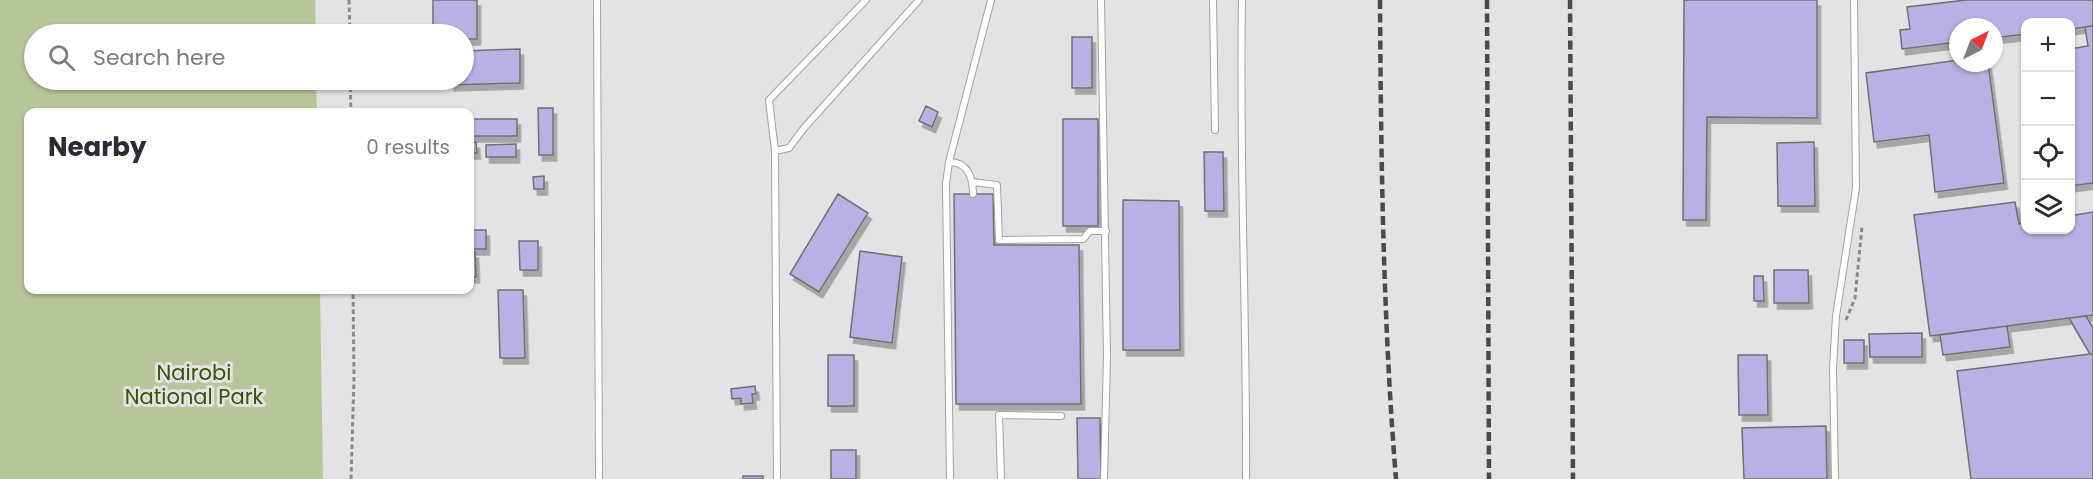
<!DOCTYPE html>
<html lang="en">
<head>
<meta charset="utf-8">
<style>
	body { margin:0; font-family:Poppins,sans-serif; background:#f7f7f7; color:#2b2b33 }
	.controls { position:absolute; right:18px; top:18px; display:grid; overflow:hidden; border-radius:12px; box-shadow:0 2px 4px #0004 }
	.controls button { width:54px; height:54px; display:grid; place-items:center; padding:0; border:0; border-bottom:2px solid #e1e1e2; background:#fff; color:#2b2b33; font:30px sans-serif }
	.compass { position:absolute; left:1949px; top:18px; width:54px; height:54px; border-radius:50%; background:#fff; box-shadow:0 2px 4px #0004; rotate:42deg }
	.list { margin:0; padding:0; list-style:none }
	h2 { display:flex; justify-content:space-between; align-items:center; height:78px; margin:0; padding:0 24px; font-size:26px }
	h2 small { font-size:20px; font-weight:400; color:#7c7c81 }
	.icon { flex:none; width:33px; height:33px; fill:none; stroke:currentColor; stroke-width:2; stroke-linecap:round; stroke-linejoin:round }
	.map { position:relative; flex:none; width:2093px; height:479px; overflow:hidden }
	.search { position:absolute; background:#fff; box-shadow:0 2px 4px #0004; left:24px; top:24px; width:450px; height:66px; display:flex; align-items:center; gap:15px; box-sizing:border-box; padding:0 21px; border-radius:33px; color:#7c7c81; font-size:22px }
	.panel { position:absolute; background:#fff; box-shadow:0 2px 4px #0004; left:24px; top:108px; width:450px; height:186px; border-radius:12px }
	.map>svg:first-child { display:block }
</style>
</head>
<body>
<div class="map">
<svg width="2093" height="479" viewBox="0 0 2093 479">
	<defs>
		<filter id="shadow"><feDropShadow dx="3.5" dy="6" stdDeviation="0" flood-color="#0004"/></filter>
	</defs>
	<rect width="100%" height="100%" fill="#e2e3e4"/>
	<path fill="#b6c699" d="M0,0H315L316,34H34V80H316L317,112H28V290H320L323,479H0Z"/>
	<path fill="#b8b1e3" stroke="#707071" stroke-width="1.5" filter="url(#shadow)" d="M433,0H477V39H464V34H433Z
		M1684,0H1817V118L1707,117L1706,220H1683Z
		M1966,0H2093V26L2070,29V22H2026V34L1994,38V27H1958V42L1902,49L1900,30L1910,29L1907,7Z
		M2093,26V183L2070,186V49L2088,46L2085,27Z
		M1072,37H1092V88H1072Z
		M520,49V83L451,85L450,80H464V51Z
		M1958,60V63H1988L2004,183L1935,192L1929,135L1874,142L1866,73Z
		M926,106L938,112L932,127L919,121Z
		M538,108H553V155H539Z
		M470,119H517V136H470Z
		M1063,119H1098V226H1063Z
		M470,142H476L477,153H470Z
		M1814,142L1815,206H1778L1777,143Z
		M516,144V157H486V145Z
		M1204,152H1223L1224,211H1205Z
		M544,176V189H534L533,177Z
		M838,194L868,213L819,292L790,274Z
		M954,194H993L994,245H1079L1081,404H956Z
		M1123,200L1179,201L1180,350H1123Z
		M2015,202L2019,224L2026,223V230H2070V216L2093,212V315L1930,336L1914,215Z
		M470,230H486V249H470Z
		M519,241H538V270H520Z
		M860,251L902,257L892,343L850,337Z
		M470,252H475L476,277H470Z
		M1774,270H1808L1809,303H1774Z
		M1754,276H1763L1764,301H1754Z
		M498,290H523L525,358H500Z
		M2086,316L2093,328V354H2090L2069,318Z
		M2007,326L2010,347L1943,355L1940,335Z
		M1922,333V357H1870L1869,334Z
		M1844,340H1864V363H1844Z
		M2090,354H2093V479H1971L1957,371Z
		M828,355H854V406H828Z
		M1738,355H1767L1768,415H1739Z
		M755,386L756,394H752L753,403L741,404V398L732,399L731,389Z
		M1077,418H1100L1101,479H1078Z
		M1826,426L1827,479H1744L1742,428Z
		M831,450H856V479H831Z
		M743,476H763V479H743Z"/>
	<g fill="none" stroke-linecap="round" stroke-linejoin="round">
		<g stroke="#a2a3a4" stroke-width="8">
			<path id="lane" d="M597,0L599,479
				M1101,0L1107,356L1104,479
				M1213,0L1215,130
				M1242,0C1239,160 1247,319 1246,479
				M775,151L789,148L804,128L919,0
				M949,162C968,162 973,178 973,194
				M973,182L997,185L999,240L1083,239L1090,231H1106
				M777,479L775,151L769,100L866,0
				M950,479L946,184L949,162L991,0
				M1001,479L999,415L1061,416
				M1835,479L1833,368L1836,316L1856,188L1854,0"/>
		</g>
		<path stroke="#898a8a" stroke-width="3" stroke-dasharray="4.5 3" stroke-linecap="butt" d="M349,0L350,34
			M350,80L351,112
			M1846,320L1855,298L1862,226
			M351,479L354,378L353,290"/>
		<use href="#lane" stroke="#fff" stroke-width="6"/>
		<path stroke="#4a4a4a" stroke-width="4.5" stroke-dasharray="9 4.5" stroke-linecap="butt" d="M1380,0C1381,160 1383,320 1396,479
			M1487,0L1489,479
			M1570,0L1573,479"/>
	</g>
	<g text-anchor="middle" dominant-baseline="central" stroke-width="6" stroke-linejoin="round" paint-order="stroke">
		<g font-size="21" fill="#3d5000" stroke="#e2e3e4">
			<text x="194" y="372">Nairobi<tspan x="194" dy="24">National Park</tspan></text>
		</g>
	</g>
</svg>
<div class="controls">
<button>+</button>
<button>−</button>
<button><svg class="icon" aria-label="locate" viewBox="0 0 24 24"><circle cx="12" cy="12" r="6"/><path d="M12 2v4M12 18v4M2 12h4M18 12h4"/></svg></button>
<button><svg class="icon" aria-label="layers" viewBox="0 0 24 24"><path d="M12 4l9 5-9 5-9-5zM3 14l9 5 9-5"/></svg></button>
</div>
<svg class="compass" viewBox="-18 -18 36 36"><path d="M0-13l5 13h-10z" fill="#e53935"/><path d="M0 13l5-13h-10z" fill="#7c7c81"/></svg>
<div class="search"><svg class="icon" aria-label="search" viewBox="0 0 24 24"><circle cx="10" cy="10" r="6"/><path d="M15 15l6 6"/></svg>Search here</div>
<section class="panel">
<h2>Nearby<small>0 results</small></h2>
<ul class="list">
</ul>
</section>
</div>
</body>
</html>
